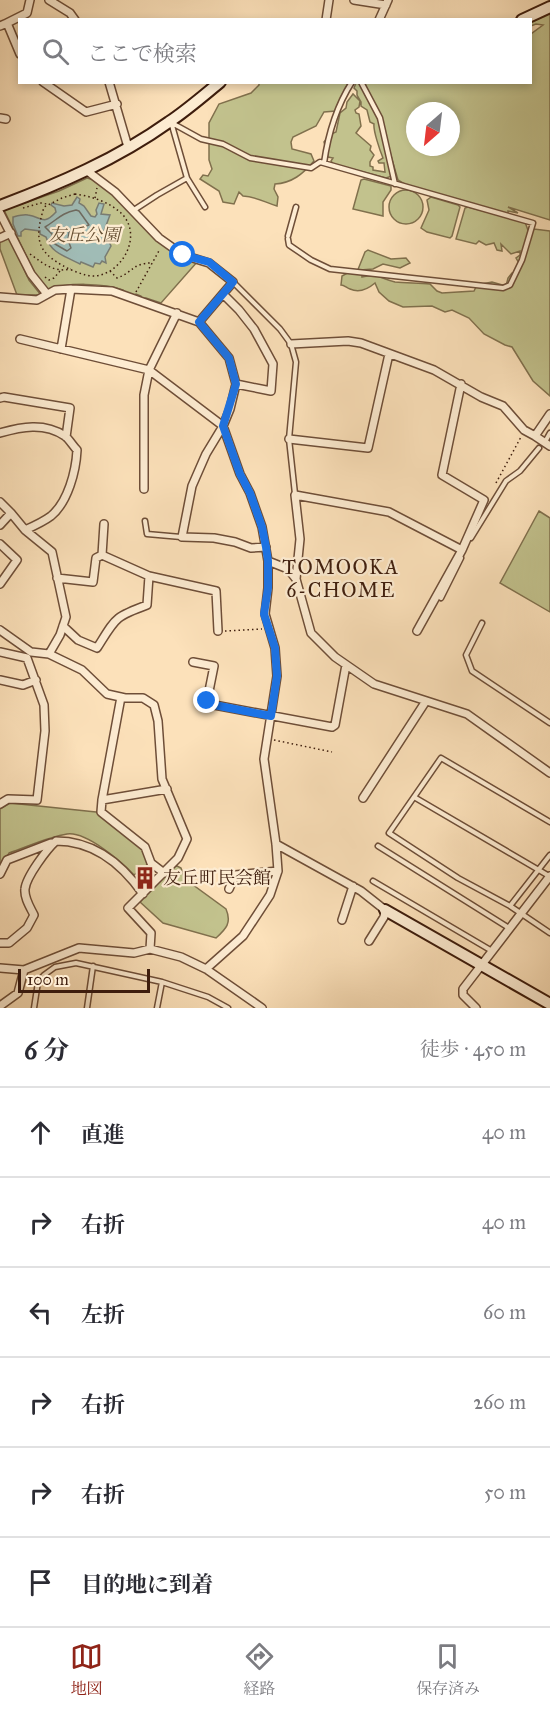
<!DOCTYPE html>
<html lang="ja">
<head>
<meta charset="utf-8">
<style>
	body { margin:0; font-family:"IM FELL Great Primer","Noto Serif JP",serif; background:#f7f7f7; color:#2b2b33 }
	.compass { position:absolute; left:406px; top:102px; width:54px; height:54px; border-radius:50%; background:#fff; box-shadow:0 3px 9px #0003; rotate:208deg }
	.scale { position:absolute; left:18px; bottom:15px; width:132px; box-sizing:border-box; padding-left:6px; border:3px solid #3e1d0d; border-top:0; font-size:16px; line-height:21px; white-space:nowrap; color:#3e1d0d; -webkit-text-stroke:4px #fdecd2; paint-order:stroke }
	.stop { position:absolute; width:18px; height:18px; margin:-14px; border:4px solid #1a73e8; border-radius:50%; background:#fff }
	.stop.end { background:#1a73e8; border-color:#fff; box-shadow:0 2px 6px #0008 }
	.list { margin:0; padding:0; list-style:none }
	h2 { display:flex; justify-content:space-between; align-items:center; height:78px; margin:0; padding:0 24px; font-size:26px }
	h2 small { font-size:20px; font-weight:400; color:#7c7c81 }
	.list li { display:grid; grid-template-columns:39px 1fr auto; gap:18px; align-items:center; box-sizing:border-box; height:90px; padding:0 24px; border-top:2px solid #e1e1e2 }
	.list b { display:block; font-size:22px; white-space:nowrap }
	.list em { font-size:20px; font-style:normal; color:#7c7c81 }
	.icon { flex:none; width:33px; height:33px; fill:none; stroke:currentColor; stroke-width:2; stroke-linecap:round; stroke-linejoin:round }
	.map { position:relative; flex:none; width:550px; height:1008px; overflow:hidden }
	.search { position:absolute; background:#fff; box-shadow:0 3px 9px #0003; left:18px; right:18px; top:18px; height:66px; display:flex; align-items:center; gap:15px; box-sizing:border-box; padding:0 21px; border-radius:0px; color:#7c7c81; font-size:22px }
	.sheet { height:618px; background:#fff }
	nav { display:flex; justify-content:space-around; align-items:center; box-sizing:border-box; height:84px; border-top:2px solid #e1e1e2; background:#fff; font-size:16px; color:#7c7c81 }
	nav a { display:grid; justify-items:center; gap:3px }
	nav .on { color:#8f2418 }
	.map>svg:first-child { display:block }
</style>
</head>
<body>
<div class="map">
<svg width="550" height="1008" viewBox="0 0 550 1008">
	<rect width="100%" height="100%" fill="#fce1ba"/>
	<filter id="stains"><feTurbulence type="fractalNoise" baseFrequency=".00333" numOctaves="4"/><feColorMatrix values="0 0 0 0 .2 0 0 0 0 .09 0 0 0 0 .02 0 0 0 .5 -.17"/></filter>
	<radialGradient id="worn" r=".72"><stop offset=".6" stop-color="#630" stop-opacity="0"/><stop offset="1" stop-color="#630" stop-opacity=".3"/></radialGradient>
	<path fill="#c2c28d" stroke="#80704d" stroke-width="1.5" fill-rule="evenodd" d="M550,13V220L508,207L518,213L508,211V214L406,185L398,180L380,118L363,83L530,82L531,34L543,25L536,24L531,26V21ZM415,111H451V147H415Z
		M346,82L348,83L336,111L324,112L316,126L293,137L291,142L292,149L311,154L314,161C303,174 292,183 275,184L274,189L278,197L277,206C264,202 257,197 243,196L239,192L234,204L223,202L219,191L200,179L203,175L208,176L212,169L209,160V123L219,104L251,93L259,85V83Z
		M356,83H360L379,119L392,176L386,178L333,164L331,161L333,158L328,157L324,142L331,134L336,132L340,113L346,108L347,102L353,94L360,101L359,107L355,110L356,113L359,114L361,126L356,133L371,146L370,150L374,155L370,162V166L373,167V170L385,172L384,163H379L378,161L383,158C380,151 373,130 374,124L370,122L367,110L361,106V102L357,95V91L354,88Z
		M87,178C115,184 136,222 157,239C169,248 185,254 198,261L161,303L146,298L142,299L141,296L136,294L132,296L123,293V290C104,283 66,282 48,290L35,274L4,210L59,191Z
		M364,179L391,186V190L383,202V216L353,209L361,180Z
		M389 207a17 17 0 1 1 34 0a17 17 0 1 1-34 0Z
		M431,197L458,205L460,207L452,236L450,238L427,232L421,228L429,210L427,200Z
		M468,207L525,222L529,233L534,229L550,231V396L533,381L512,347L505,345L484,334L469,318L452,310L445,312L432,306L403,307L389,301L379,292L375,283C368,289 359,293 350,289C347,288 344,285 341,285L342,276L351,271L357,272L365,252L368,250L391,259L406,258L410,263L400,268L383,264L373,269L361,270L362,277C379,273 381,279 395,282C407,283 419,283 430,284L437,291L442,293L474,291L477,285L492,282L506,286L508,278L512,273H517L520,265L516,258L520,255V251L511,254L501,244L502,251L497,250L494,243L486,245L479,241L476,244L456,239L465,208Z
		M10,238L29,280L41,295H17L0,249V241Z
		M539,511L550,518V612L500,583Z
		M10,803L96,812L122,830L144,849L149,863L134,875C122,862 86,831 67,834C48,837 27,847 9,853L0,869V809Z
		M177,866L181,868L185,879L226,909C232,923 226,929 216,938L163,923L140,902L173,867Z"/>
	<path fill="#a0bcb6" stroke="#797c72" stroke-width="1.5" d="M77,197L80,199L79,203L84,206L91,216L95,217L97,214L96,210L99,203L104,204L101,214L110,215L104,231L111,246L105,257L106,263L102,261L100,264L95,263L93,267L81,262L80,264C68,257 51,254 46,237L40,234V231L25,229L21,232V236H18L13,224V217C17,216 24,214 28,215C42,217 43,226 56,212L55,208L51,205L52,203L64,206L72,205Z"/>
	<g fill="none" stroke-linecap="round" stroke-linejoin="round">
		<path stroke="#6f6c62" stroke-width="1.5" d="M76,210L79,211L89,225L69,232L68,240L71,248L67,251L55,244L52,234L45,227C57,220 61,213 76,210Z"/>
		<g stroke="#6e4e38" stroke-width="7">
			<path id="lane" d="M361,82L380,118L395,184
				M171,122L187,178L205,207
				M172,123L201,139L223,144L250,158L311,168L320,162L533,223L522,260L510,285L503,288L330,269L311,260L289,245L288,239
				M324,163C328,135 336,107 352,82
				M134,210L157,195L187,178
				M288,236L296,207
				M233,282L280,329L291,344L296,362L289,439L295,494
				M545,442L550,433
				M145,521L147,534L181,537
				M471,538L506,481L520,471L539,448
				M441,598L461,558
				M482,623L466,655L472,671L550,723
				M414,797L549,876
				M550,822L441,758L389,833L458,878L510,906L550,933
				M378,846L509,928
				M373,881L492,951
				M510,906L550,855
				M34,1008L38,982L44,975L55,967L76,963L162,982L208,997L228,1008
				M87,1008L93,966
				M157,1008L162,982"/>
		</g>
		<g stroke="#6e4e38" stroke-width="10">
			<path id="street" d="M49,0L70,13L75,20
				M354,0L386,5
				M326,20L329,0
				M379,20L388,0
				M7,23L27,13L30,0
				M0,26L7,23L20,54
				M43,82L86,112L117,104
				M109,82L128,147
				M0,118L6,119
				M86,170L115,192L159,238L183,255L209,263L233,282L199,322
				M0,213L31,274L47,294
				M0,238L11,233
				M71,289L112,291L199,322L229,358L236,384L230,409L223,426L206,454L192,486L182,537L214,538L235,542L251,548L266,547
				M223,294L239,310L254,329L273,364L271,391L236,384
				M0,297L37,300L55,290L71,289L61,349
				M20,339L149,370L223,426L240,474L250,493L262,527L268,561L288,569L296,579
				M291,344L348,341L361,343L434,370L481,397L503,406L524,430L535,436L550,414
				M461,384L442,475L484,500L462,550L389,512L295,495L300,539L296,579L311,633L335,657L374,684L467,714L550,773
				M0,398L4,397L70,408L66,437
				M0,433C21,427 44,422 65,436C69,439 73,446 77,450C76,471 68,502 51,516C43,522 34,526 25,530L52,552L66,617L60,635L49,654L82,670L107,694L125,698H143L154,705L158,721L162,779L187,839L178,858L128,908L151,933L150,949
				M535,436L550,446
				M289,439L368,448L389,354
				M144,489V395L149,370L177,313
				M0,502L11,513
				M0,525L11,513L25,530
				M0,544L17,560L0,584
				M102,555L104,524
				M57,578L93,582L96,558L102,555L149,576
				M63,626L78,640L97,648C116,618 114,617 147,605L149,576L216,591L218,631
				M0,630L31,652L49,654
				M417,631L462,550
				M0,652L27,658L44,705L45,731L37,800L8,799L0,804
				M193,662L214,666L207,701L209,704L332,727L335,725L346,665
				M0,680L23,685L36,680
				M121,697L102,800L101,812L145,847L151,863L164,873
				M363,798L426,701
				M102,800L167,789
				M276,844L361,891L385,910L384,917L369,941
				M0,874L7,860L51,843
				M229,889L235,875L278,871
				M342,920L353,886
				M0,943H9L27,928L34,915C30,907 24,898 25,889C26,877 47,849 56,841C94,841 122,864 143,894
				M0,968L24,970L79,948L134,953L150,949L181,957L206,969L262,1008
				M206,969L243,936L270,895L278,871L276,844L264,759L277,676L275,648L265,614L268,588V561
				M0,1006L18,993L24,970
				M476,1008L463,995V989L550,876"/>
		</g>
		<g stroke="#3e1d0d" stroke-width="14">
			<path id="secondary" d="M522,20L550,7
				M0,206C59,184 117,159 169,122C187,110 203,96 220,82
				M385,910L550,1004"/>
		</g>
		<path stroke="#3e1d0d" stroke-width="1.5" stroke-dasharray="1.5 3" stroke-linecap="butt" d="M75,194C91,196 109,202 121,213C143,234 124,272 96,276C84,277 63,267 54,260C33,246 38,228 44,207L62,198Z
			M95,198L97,188
			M23,208L41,203L47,204
			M30,254C43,263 53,273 71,269
			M110,271L117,278C132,273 133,263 151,263
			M45,277L49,280L54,278L60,271
			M136,292L160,249
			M496,483L521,437
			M225,631L262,629
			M274,740L332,752"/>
		<use href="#lane" stroke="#fdecd2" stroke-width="4"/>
		<use href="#street" stroke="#fdecd2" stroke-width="7"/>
		<use href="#secondary" stroke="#fdecd2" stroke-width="10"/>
	</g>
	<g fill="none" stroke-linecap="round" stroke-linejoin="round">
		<path stroke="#1a73e8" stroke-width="8" d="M183,255L209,262L233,282L199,322L229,358L236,384L223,426L240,474L250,493L262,527L266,547L268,561V588L264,614L275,648L277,676L271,716L209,704L207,701"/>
	</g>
	<defs>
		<g id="building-bare" transform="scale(1.8)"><path d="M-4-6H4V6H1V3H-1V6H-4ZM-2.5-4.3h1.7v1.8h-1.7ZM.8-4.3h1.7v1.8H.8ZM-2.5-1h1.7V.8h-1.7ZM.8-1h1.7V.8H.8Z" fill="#8f2418" stroke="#fdecd2" stroke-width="2.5" paint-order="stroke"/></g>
	</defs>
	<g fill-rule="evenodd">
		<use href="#building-bare" x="145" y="878"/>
	</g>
	<g text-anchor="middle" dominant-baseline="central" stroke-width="4.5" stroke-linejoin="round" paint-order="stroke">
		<g font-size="18" font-style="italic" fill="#664f33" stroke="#fdecd2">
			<text x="84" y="235">友丘公園</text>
		</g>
		<g font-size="18" fill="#3e1d0d" stroke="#fdecd2" text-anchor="start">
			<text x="163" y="878">友丘町民会館</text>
		</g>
		<g font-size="20" letter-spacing="1.5" fill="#3e1d0d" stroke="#fdecd2">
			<text x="341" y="567">TOMOOKA<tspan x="341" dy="23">6-CHOME</tspan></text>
		</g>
	</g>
	<rect width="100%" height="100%" filter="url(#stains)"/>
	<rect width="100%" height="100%" fill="url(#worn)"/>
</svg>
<svg class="compass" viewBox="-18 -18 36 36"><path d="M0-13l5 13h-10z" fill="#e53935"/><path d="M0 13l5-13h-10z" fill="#7c7c81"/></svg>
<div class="scale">100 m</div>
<div class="stop" style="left:183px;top:255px"></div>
<div class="stop end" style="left:207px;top:701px"></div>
<div class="search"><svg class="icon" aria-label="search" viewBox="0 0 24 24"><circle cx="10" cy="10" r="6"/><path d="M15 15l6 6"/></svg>ここで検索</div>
</div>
<section class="sheet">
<h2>6 分<small>徒歩 · 450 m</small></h2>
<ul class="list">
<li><svg class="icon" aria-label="ahead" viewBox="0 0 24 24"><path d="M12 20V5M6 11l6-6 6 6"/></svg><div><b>直進</b></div><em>40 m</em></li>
<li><svg class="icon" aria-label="right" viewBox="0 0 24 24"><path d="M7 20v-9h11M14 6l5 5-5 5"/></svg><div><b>右折</b></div><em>40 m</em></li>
<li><svg class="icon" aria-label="left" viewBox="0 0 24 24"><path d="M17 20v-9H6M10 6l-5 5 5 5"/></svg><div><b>左折</b></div><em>60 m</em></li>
<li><svg class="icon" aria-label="right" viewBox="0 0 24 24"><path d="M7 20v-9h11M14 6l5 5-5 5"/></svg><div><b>右折</b></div><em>260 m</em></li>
<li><svg class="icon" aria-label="right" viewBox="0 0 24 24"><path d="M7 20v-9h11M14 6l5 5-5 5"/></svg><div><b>右折</b></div><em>50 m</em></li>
<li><svg class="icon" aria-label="arrive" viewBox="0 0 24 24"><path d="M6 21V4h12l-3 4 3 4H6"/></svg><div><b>目的地に到着</b></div></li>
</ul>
</section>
<nav>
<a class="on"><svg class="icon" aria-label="map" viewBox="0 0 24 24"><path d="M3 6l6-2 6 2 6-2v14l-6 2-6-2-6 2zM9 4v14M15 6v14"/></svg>地図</a>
<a><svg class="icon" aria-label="directions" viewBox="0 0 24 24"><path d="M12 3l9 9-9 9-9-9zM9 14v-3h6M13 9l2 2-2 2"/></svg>経路</a>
<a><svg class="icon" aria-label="saved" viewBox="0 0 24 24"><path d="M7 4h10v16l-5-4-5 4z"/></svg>保存済み</a>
</nav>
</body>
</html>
